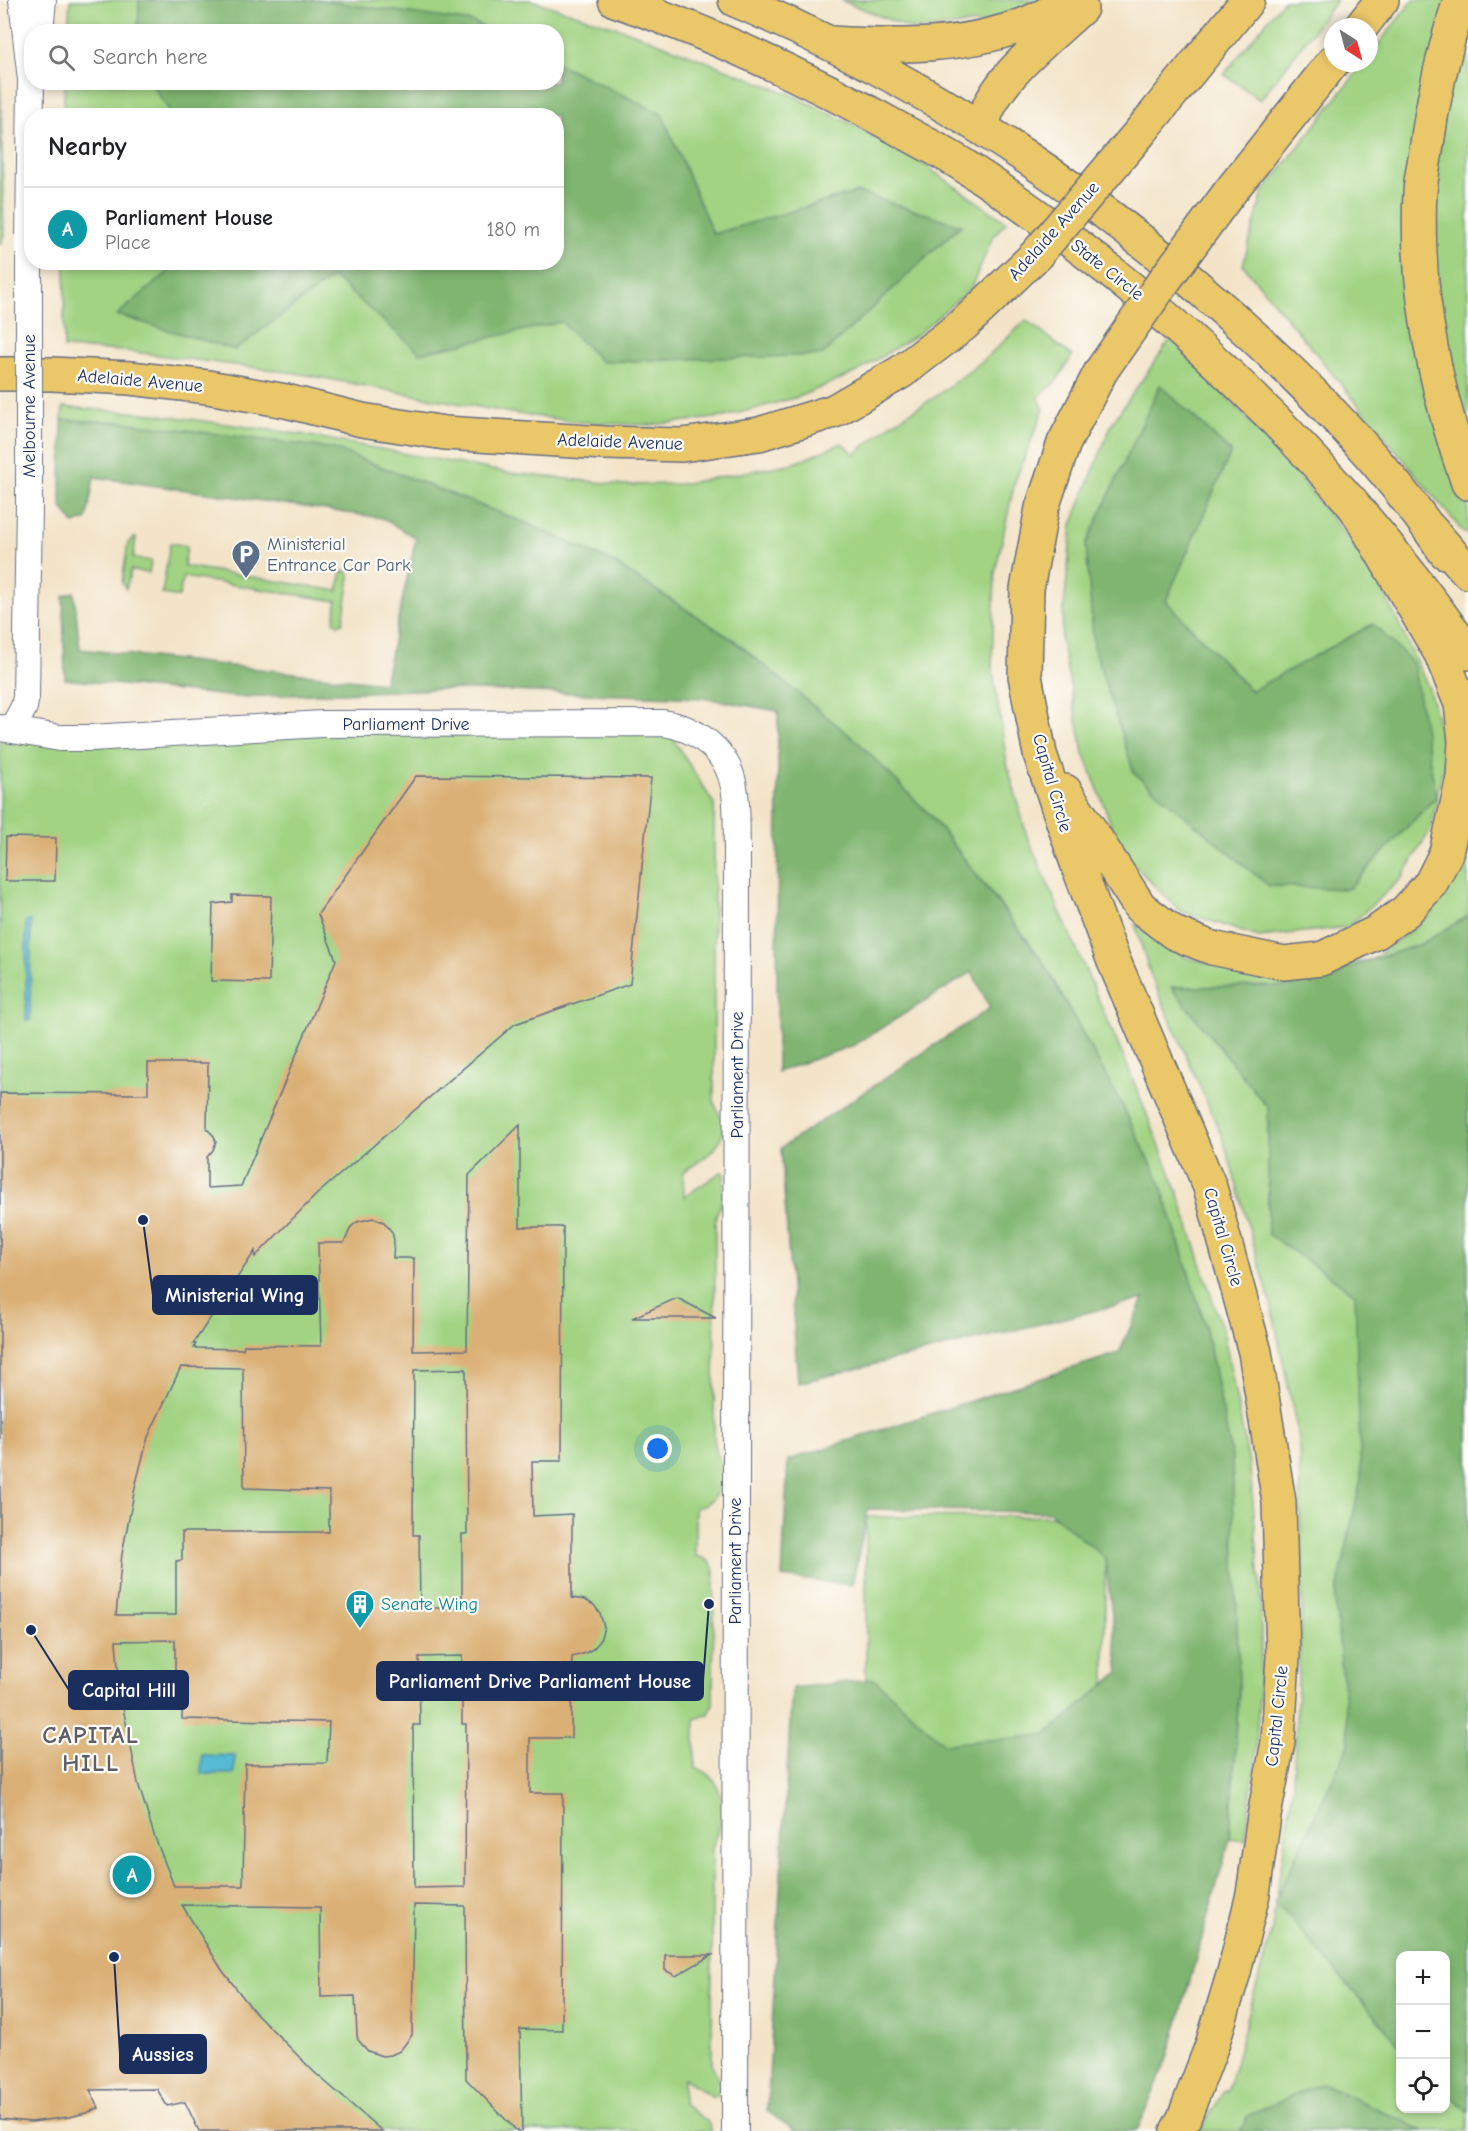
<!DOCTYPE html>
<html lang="en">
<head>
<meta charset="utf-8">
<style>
	body { margin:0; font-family:"Comic Neue",sans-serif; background:#f2f2f2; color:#202124 }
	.controls { position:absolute; right:18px; bottom:18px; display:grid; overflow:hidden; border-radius:12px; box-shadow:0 3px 9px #0003 }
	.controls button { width:54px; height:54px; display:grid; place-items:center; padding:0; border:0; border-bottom:2px solid #e0e0e0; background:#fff; color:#202124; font:30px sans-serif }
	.compass { position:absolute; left:1324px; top:18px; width:54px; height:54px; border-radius:50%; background:#fff; box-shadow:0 3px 9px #0003; rotate:144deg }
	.you { position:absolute; left:658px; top:1449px; width:21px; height:21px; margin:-15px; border:4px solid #fff; border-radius:50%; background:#1a73e8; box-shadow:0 0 0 9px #1a73e833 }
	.badge { display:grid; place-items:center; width:39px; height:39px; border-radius:50%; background:#111827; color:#fff; font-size:20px; font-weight:700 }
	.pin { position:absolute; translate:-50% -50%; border:3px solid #fff; box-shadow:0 2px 6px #0006 }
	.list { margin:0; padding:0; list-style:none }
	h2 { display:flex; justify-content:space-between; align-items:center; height:78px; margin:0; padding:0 24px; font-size:26px }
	h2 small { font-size:20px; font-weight:400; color:#757577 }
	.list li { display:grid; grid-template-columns:39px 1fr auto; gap:18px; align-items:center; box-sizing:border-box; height:84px; padding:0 24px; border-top:2px solid #e0e0e0 }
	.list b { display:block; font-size:22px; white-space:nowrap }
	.list p { margin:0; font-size:20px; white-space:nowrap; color:#757577 }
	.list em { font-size:20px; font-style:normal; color:#757577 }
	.icon { flex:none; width:33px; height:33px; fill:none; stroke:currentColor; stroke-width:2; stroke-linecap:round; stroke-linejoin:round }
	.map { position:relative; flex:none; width:1468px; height:2131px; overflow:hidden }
	.search { position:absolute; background:#fff; box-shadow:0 3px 9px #0003; left:24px; top:24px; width:540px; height:66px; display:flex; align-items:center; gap:15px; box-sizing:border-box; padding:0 21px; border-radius:24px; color:#757577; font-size:22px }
	.panel { position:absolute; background:#fff; box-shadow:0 3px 9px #0003; left:24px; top:108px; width:540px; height:162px; border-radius:24px }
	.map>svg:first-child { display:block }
</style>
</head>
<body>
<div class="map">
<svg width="1468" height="2131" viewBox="0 0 1468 2131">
	<rect width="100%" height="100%" fill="#fdfcf7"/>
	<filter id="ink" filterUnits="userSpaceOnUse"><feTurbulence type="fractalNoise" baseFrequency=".0167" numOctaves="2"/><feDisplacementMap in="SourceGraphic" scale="12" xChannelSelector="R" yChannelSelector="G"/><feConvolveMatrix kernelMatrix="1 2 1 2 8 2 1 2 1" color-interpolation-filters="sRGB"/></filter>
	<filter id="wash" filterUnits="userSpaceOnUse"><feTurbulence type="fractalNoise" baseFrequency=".008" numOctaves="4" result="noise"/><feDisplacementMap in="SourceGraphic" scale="24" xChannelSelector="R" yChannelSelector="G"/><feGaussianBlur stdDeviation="1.35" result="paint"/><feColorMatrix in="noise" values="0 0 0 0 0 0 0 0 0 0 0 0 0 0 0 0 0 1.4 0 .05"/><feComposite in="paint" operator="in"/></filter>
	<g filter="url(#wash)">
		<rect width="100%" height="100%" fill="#f3e4c9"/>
		<path fill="#a1d383" stroke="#5e8170" stroke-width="1.5" fill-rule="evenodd" d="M70,0H531L631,32L790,94L852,124L913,157L1006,222L993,237L971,288L918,334L857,372L798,397L724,417L650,425L581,422L511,413L296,373L126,351L64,348L65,263L556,262V116H63L65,83L556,82V32L68,31Z
			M841,0H1043L989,22L914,30Z
			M1284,0H1337L1260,100L1224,74Z
			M1413,0H1468V535L1463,532L1243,265L1263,192L1364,63H1369V56Z
			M0,73L4,235L0,245Z
			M1026,320L1072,356L1056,382L1038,397L1044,409L1015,481L995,573L992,665L1007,763L1027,836L1130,1072L1179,1195L1224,1335L1250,1469L1261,1593V1663L1255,1762L1245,1840L1230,1838L1239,1687L1205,1325L1160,1182L1120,1101L1042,960L995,898L931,816L733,639L123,422L62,420L63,407L154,414L299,434L509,473L625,485L681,484L795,463L842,443L855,454L891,424L932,399L984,360Z
			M1172,337L1294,470L1375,573L1429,689L1446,753L1431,829L1402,878L1348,927L1259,937L1180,911L1122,853L1083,750L1061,640L1072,525L1112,423Z
			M133,538H136L133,558L151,561L149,573L131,570L126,589L122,583L128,543Z
			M170,543L187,546L184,566L338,591L342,571H347L350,577L343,622L339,625L334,621L337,601L183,577L179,597L162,594Z
			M663,723L714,804V1102C716,1109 721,1115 723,1123C726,1148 699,1161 683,1172L684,1197L721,1172L724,1173L723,1199L716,1216L715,1227L714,1445C716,1453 721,1460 722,1468C725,1486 713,1505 695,1508V1556C706,1558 713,1562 714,1573L713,1704L709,1714L695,1719V1768C719,1773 726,1802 720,1823C718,1833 713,1840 712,1851V2066C718,2077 725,2084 716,2096L713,2097L683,2078V2104L707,2121L712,2131H201L169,2066H0V741Z
			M1468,845V2131H1200L1224,2091L1227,2092L1272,1929L1293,1784L1302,1604L1299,1439L1272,1308L1224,1141L1151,976L1135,924L1187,958L1270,977L1373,959L1429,917ZM1400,1956H1446V2108H1400Z
			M1105,1516V1755H866V1517Z"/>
		<path fill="#80b571" stroke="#4e7268" stroke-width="1.5" d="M139,0H318L473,22L491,31H138Z
			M557,63L662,114L713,234L857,192L961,225L822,355L602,362L561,322L420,353L333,277L235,350L117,315L179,263L556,262V116L172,115L151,83L556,82Z
			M1160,385L1231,452L1166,601L1251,691L1373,624L1413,663L1436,797L1348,889L1269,886L1134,773L1094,648L1086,545Z
			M62,420L123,422L335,449L526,523L611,561L732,639L859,743L931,816L1042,960L1120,1101L1160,1182L1205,1325L1232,1457L1239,1687L1230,1838L1168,2058L1137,2131H796L767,2111L792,1688L874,1679L944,1744L1046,1735L1119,1672L1105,1558L1050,1512L868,1509L852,1585L782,1577L788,1460L1119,1353L1143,1299L798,1383L781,1148L990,1008L972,972L854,1045L777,1072L778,711L704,698L445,689L238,697L65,679L63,596L74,592L80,649L384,683L416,538L382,518L94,477L87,519L74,524L61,506Z
			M1468,916V2112L1446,2091V1956H1400V2046L1286,1913L1274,1903L1349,1744L1335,1600L1361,1479L1355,1294L1268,1234V1108L1171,987L1292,986L1421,944Z
			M1322,2083L1424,2131H1240L1249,2115Z"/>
		<path fill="#56bad4" stroke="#387499" stroke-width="1.5" d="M26,921H31L30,1020H26Z
			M202,1755L235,1756L234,1774H201Z"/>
		<g id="blocks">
			<path fill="#dab076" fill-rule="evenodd" d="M416,776L651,778L630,984L515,1024L316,1195L255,1257V1251L193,1344H196L194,1348L243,1349L244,1345L321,1346L318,1243H344L351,1227L357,1222L373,1218L384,1222L392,1232L394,1240L393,1258H414L413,1351L467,1350L469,1175L520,1125V1227H563L562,1461H532L533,1516L572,1514V1598L585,1600L594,1605L600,1613L604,1627L600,1641L594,1648L586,1653L572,1657L571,1738H530V1793H563L562,2030L520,2029L522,2131H517L466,2079L465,1906L414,1905L412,2035L400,2051L391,2055L382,2056L368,2051L358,2040L357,2035L355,1996L321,1997L320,1907L182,1905L222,1970L253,2010L314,2072L382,2131H199L185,2102L167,2106L157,2089L90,2090L99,2108L86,2113L69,2117L31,2122L0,2119V1093L148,1094V1063H208L207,1129L214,1136L216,1142L213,1150L207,1157V1188L241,1186L336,960L318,914ZM181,1367L243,1368L244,1488L329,1491V1532H182V1560L176,1561V1615H116L122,1554L136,1483L148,1437ZM466,1369L467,1534H462V1608H420L419,1535H413L414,1370ZM175,1640V1692H183L182,1719L329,1722L327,1763L245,1764L243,1886H174L154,1835L138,1783L120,1693L116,1641ZM462,1656V1724H466L465,1887L414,1888L413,1725H420L419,1657Z
				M6,837L56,838L55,881H5Z
				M232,895L271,896L269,982L211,981L213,904L232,902Z
				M677,1298L716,1318H632Z
				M665,1955H712L676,1976L665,1970Z"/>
		</g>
	</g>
	<g filter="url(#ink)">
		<use href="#blocks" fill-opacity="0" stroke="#676e83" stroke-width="1.5"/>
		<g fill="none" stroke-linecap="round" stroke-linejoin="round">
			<g stroke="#676e83" stroke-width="28">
				<path id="minor" d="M22,0L31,80L29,242
					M40,32L43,0
					M0,728L60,738H91L322,724L663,723C697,728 728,751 734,787C738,807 736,828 737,848L735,2131
					M12,729L24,707L26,697L29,504"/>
			</g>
			<g stroke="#676e83" stroke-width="36">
				<path id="primary" d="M615,0C713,34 808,78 899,129C922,142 945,153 966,167C1008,194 1048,223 1087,253C1234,367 1362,500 1468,653
					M735,0C929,82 1100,195 1254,337C1324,402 1392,472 1445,552"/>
			</g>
			<g stroke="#676e83" stroke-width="36">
				<path id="motorway" d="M1460,0C1443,52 1433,97 1426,151C1424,164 1421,178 1420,192C1415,291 1435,390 1468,483
					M1361,27L1382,0
					M831,43C899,47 964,48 1028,23C1044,16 1059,8 1074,0
					M982,127C991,81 1048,39 1081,8
					M1142,130L1248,0
					M1229,193L1333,62
					M1101,371L1064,443L1042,508L1027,589L1025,676L1040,754L1077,863L1113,959L1210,1187L1255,1352L1279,1502L1283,1657L1278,1742L1264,1816L1253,1894L1234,1972L1212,2045L1184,2118L1177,2131
					M0,374H52L130,378L208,387L286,401L362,420L445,433L605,443L682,445L759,434L834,411L901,372L963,325L1036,255
					M1430,529L1468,572
					M1065,791L1140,907L1174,933L1212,948L1284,963L1321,959L1377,932L1406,911L1431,883L1446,853L1463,778L1465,741L1461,704L1441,654L1352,502"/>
			</g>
			<use href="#minor" stroke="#fff" stroke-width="26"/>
			<use href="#primary" stroke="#eac769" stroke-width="33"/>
			<use href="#motorway" stroke="#eac769" stroke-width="33"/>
			<g stroke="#676e83" stroke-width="28" stroke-linecap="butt">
				<path id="minor-bridge" d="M29,242V504"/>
			</g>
			<g stroke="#676e83" stroke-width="36" stroke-linecap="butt">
				<path id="motorway-bridge" d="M1036,255L1142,130
					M1101,371L1161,285L1229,193"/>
			</g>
			<use href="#minor-bridge" stroke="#fff" stroke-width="26"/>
			<use href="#motorway-bridge" stroke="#eac769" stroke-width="33"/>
		</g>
	</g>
	<defs>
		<g id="parking-pin" transform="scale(1.5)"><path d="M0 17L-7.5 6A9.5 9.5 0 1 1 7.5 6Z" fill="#5c6f8a" stroke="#fdfcf7"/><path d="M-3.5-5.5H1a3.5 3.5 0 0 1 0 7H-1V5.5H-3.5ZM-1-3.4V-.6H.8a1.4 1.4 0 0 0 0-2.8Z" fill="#fff"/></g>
		<g id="building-pin" transform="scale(1.5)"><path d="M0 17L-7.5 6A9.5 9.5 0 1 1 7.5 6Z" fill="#0f9aa8" stroke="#fdfcf7"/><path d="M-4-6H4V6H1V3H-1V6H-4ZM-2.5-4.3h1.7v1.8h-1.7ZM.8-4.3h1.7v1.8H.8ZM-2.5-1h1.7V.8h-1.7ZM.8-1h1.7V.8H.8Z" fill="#fff"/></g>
	</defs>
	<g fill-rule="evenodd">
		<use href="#parking-pin" x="246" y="554"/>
		<use href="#building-pin" x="360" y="1604"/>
	</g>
	<g text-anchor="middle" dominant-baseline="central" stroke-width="4.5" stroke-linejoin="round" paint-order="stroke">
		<g font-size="18" fill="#1b2f5e" stroke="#fdfcf7">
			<text transform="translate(1054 231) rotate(-48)">Adelaide Avenue</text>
			<text transform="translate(1107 270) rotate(38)">State Circle</text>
			<text transform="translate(140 381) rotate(5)">Adelaide Avenue</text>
			<text transform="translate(29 406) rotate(-90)">Melbourne Avenue</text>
			<text transform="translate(620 442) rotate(2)">Adelaide Avenue</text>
			<text x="406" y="724">Parliament Drive</text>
			<text transform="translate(1052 783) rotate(74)">Capital Circle</text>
			<text transform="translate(737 1075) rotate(-90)">Parliament Drive</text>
			<text transform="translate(1223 1237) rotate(74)">Capital Circle</text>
			<text transform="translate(735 1561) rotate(-90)">Parliament Drive</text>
			<text transform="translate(1277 1716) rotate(-84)">Capital Circle</text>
		</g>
		<g font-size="18" fill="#4e5e75" stroke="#fdfcf7" text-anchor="start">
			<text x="267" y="544">Ministerial<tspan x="267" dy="21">Entrance Car Park</tspan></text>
		</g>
		<g font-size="18" fill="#0d838f" stroke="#fdfcf7" text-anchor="start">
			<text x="381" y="1604">Senate Wing</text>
		</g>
		<g font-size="24" font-weight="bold" letter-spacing="1.5" fill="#5e5c66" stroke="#fdfcf7">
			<text x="91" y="1735">CAPITAL<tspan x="91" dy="28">HILL</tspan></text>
		</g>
	</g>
	<path fill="none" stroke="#1b2f5e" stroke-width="2" d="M143 1220L153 1295M709 1604L703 1681M31 1630L69 1690M114 1957L120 2054"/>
	<g fill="#1b2f5e" stroke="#fdfcf7" stroke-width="2">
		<circle cx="143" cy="1220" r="6"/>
		<circle cx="709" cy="1604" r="6"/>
		<circle cx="31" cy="1630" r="6"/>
		<circle cx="114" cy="1957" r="6"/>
	</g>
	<g fill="#1b2f5e" stroke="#1b2f5e" stroke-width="2">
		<rect x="153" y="1276" width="164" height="38" rx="6"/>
		<rect x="377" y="1662" width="326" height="38" rx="6"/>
		<rect x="69" y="1671" width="119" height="38" rx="6"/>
		<rect x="120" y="2035" width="86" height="38" rx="6"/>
	</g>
	<g font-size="20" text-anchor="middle" font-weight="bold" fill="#fff">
		<text x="235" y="1302">Ministerial Wing</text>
		<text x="540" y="1688">Parliament Drive Parliament House</text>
		<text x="129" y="1697">Capital Hill</text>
		<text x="163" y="2061">Aussies</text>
	</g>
</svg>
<div class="controls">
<button>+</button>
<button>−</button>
<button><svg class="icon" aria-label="locate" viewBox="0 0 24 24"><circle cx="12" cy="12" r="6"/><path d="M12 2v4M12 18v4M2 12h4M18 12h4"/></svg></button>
</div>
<svg class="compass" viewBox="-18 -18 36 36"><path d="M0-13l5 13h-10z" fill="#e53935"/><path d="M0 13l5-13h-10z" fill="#757577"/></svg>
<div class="you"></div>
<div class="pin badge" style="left:132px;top:1875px;background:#0f9aa8">A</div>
<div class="search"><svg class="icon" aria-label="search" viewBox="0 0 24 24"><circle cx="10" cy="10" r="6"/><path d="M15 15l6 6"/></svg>Search here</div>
<section class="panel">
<h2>Nearby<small></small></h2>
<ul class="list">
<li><span class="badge" style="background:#0f9aa8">A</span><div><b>Parliament House</b><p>Place</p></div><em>180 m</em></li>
</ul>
</section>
</div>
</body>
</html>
